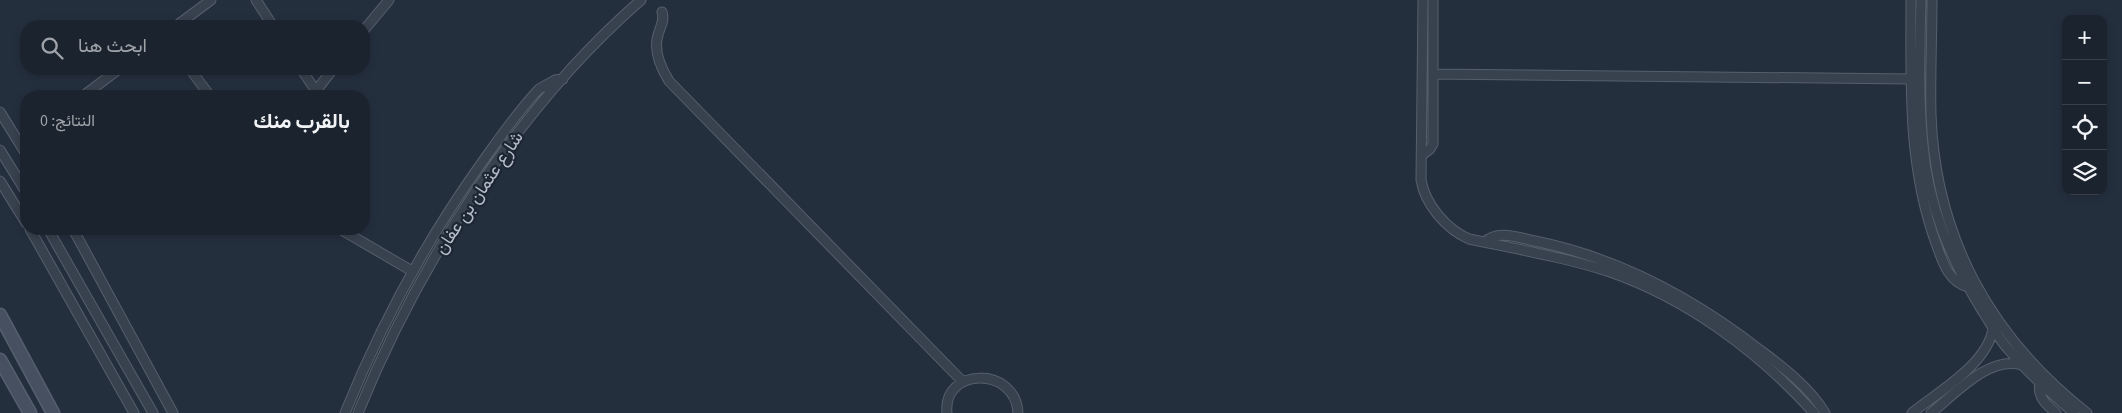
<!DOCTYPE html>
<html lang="ar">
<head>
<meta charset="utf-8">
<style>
	body { margin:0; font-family:"Source Sans 3",Vazirmatn,sans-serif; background:#282f3a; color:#f1f3f6; direction:rtl }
	.controls { position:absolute; right:15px; top:15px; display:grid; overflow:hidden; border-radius:10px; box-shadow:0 2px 8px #0003 }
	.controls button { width:45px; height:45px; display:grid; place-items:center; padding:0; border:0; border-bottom:1px solid #39404a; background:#1b232e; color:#f1f3f6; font:25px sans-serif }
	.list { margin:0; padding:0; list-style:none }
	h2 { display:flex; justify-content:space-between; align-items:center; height:65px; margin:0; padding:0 20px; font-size:21px }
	h2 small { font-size:16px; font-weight:400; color:#a0a4aa }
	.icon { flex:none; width:28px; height:28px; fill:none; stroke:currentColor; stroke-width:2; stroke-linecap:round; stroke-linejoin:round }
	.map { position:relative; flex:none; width:2122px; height:413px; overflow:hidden; direction:ltr }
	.search { position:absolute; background:#1b232e; box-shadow:0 2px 8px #0003; left:20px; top:20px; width:350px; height:55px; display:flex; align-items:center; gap:12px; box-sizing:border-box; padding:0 18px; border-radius:20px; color:#a0a4aa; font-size:19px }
	.panel { position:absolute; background:#1b232e; box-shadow:0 2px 8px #0003; left:20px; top:90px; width:350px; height:145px; border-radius:20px; direction:rtl }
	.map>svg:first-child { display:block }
</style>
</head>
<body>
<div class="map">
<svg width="2122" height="413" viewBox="0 0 2122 413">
	<rect width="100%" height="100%" fill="#242f3e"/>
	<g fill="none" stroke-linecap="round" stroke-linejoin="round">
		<g stroke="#565f6c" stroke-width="11">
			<path id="street" d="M256,0L273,26
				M1423,0L1421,180C1425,204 1446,229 1469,239C1516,249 1564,257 1610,272C1688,299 1759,352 1814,413
				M1911,0C1911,84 1907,166 1937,246C1943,263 1949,282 1968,287
				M1921,0C1920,48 1918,97 1923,145C1928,206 1951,260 1983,312C1991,324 1998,338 2008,349C2028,373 2051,393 2074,413
				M1932,0C1932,38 1930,76 1931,114C1935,237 1991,338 2087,413
				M662,12C665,21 660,27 658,35C653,51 661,68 669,81L962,381
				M176,26L211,0
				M364,30L389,0
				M190,69L210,96
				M301,69L316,91
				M1433,74L1911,79
				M83,96L119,69
				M312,96L333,69
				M0,112L26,154
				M0,150L26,192
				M1422,155L1430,149L1433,144V0
				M0,181L26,223
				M30,229L134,413
				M48,229L153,413
				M73,229L173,413
				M340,229L412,271
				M1485,242C1497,229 1520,238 1535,241C1619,258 1693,298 1760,350C1783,367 1810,388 1825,413
				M2040,383C2037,397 2046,404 2056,413
				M345,413C381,324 427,239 483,161C501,136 518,111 539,89L555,80L563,79
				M358,413C419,263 518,107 641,0
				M947,413C942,367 1016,366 1018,413
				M1912,413C1938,392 1988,364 1993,328
				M1931,413C1955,394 1989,355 2022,365"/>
		</g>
		<g stroke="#565f6c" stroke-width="15">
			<path id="secondary" d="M0,315L53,413
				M0,360L30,413"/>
		</g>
		<use href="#street" stroke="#38414e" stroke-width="9"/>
		<use href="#secondary" stroke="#465061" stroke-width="12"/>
	</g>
	<g text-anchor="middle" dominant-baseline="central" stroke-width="4.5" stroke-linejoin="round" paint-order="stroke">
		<g font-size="18" fill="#b4bcc9" stroke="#1d2633">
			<text transform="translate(479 193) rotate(-56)">شارع عثمان بن عفان</text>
		</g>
	</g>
</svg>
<div class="controls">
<button>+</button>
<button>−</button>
<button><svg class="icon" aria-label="locate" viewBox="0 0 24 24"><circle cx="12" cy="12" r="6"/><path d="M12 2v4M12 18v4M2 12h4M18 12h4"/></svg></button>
<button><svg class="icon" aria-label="layers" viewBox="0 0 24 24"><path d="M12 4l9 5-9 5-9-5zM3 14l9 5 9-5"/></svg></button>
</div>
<div class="search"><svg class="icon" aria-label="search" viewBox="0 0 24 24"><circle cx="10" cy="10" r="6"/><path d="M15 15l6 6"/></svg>ابحث هنا</div>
<section class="panel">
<h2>بالقرب منك<small>النتائج: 0</small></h2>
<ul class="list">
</ul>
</section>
</div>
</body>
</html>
